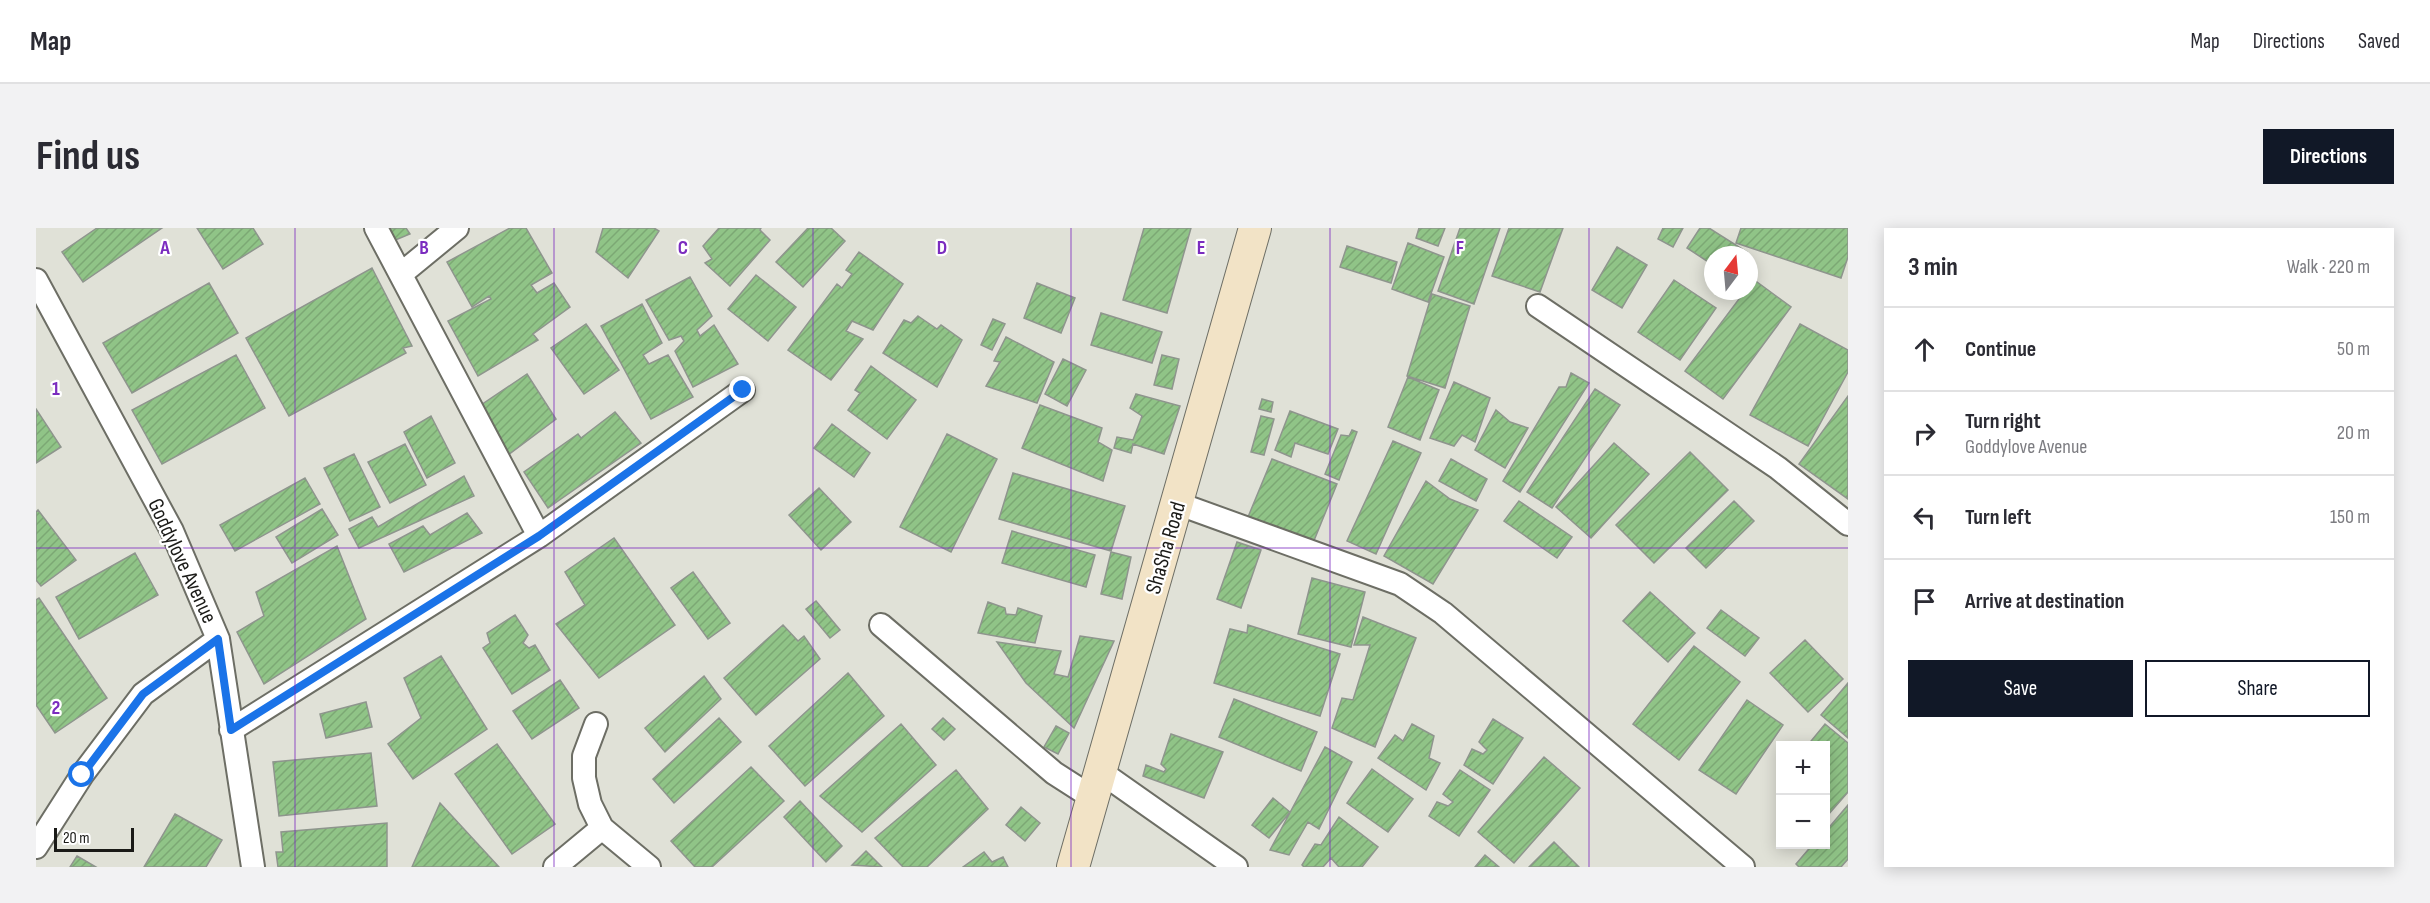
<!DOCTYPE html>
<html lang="en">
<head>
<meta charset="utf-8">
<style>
	body { margin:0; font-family:"Sofia Sans Condensed",sans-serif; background:#f2f2f3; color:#2b2b33 }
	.controls { position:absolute; right:18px; bottom:18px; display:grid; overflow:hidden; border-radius:0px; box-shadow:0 3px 15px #0003 }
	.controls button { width:54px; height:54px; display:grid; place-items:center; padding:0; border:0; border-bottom:2px solid #e1e1e2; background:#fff; color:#2b2b33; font:30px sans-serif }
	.compass { position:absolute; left:1668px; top:18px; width:54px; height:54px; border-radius:50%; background:#fff; box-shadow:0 3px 15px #0003; rotate:16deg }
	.scale { position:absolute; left:18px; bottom:15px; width:80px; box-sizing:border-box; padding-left:6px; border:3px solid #1a1a17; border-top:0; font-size:16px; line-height:21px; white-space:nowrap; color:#1a1a17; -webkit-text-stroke:4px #fff; paint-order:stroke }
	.stop { position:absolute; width:18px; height:18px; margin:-14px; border:4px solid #1a73e8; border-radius:50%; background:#fff }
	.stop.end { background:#1a73e8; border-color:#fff; box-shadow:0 2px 6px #0008 }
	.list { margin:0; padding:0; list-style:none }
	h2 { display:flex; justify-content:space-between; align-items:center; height:78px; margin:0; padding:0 24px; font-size:26px }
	h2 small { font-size:20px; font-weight:400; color:#7c7c81 }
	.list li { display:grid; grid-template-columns:39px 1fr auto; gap:18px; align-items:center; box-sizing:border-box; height:84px; padding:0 24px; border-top:2px solid #e1e1e2 }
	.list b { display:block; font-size:22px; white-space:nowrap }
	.list p { margin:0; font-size:20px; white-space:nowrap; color:#7c7c81 }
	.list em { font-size:20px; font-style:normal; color:#7c7c81 }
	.actions { display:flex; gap:12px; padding:18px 24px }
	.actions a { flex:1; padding:14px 0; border:2px solid #111827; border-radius:0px; text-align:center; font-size:21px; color:#111827 }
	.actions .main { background:#111827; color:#fff }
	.icon { flex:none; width:33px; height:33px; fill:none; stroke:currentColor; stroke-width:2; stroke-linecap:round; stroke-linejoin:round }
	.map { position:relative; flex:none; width:1812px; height:639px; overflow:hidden; border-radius:0px }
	header { display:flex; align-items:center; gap:36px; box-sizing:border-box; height:84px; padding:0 30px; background:#fff; border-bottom:2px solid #e1e1e2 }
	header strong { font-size:28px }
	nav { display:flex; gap:33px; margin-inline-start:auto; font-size:21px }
	.intro { display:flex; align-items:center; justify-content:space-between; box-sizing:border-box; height:144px; padding:0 36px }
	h1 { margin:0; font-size:42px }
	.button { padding:15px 27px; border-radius:0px; background:#111827; color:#fff; font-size:21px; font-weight:700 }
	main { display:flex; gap:36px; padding:0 36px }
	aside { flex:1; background:#fff; border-radius:0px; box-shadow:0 3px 15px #0003 }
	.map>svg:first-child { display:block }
</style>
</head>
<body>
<header>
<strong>Map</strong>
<nav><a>Map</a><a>Directions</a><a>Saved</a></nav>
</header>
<div class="intro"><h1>Find us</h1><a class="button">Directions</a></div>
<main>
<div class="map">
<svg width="1812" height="639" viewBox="0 0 1812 639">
	<defs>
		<pattern id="building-hatch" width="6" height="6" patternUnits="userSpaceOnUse" patternTransform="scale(1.5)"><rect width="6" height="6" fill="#90c487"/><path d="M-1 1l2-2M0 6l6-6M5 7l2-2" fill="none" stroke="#7ca874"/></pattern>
	</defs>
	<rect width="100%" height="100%" fill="#e0e1d7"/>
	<path fill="url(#building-hatch)" stroke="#8e958d" stroke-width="1.5" d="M61,0H126L47,54L26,24Z
		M161,0H217L227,16L187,41Z
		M352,0H370L374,6L357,13Z
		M474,0H490L516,45L495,57L501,65L518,55L534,79L497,106L502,112L442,148L412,93L455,71L453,68L436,79L411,34Z
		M567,0H618L623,3L592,50L560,24Z
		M683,0H725L724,2L734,12L694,58L669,35L676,31L667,18Z
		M772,0H795L809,13L767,59L740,34Z
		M1108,0H1155L1131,85L1087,72Z
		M1383,0H1409L1402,18L1380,10Z
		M1424,0H1464L1438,76L1402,63Z
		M1473,0H1527L1504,64L1456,48Z
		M1627,0H1647L1637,19L1622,11Z
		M1664,0H1673L1711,24L1710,27H1677V37L1651,20Z
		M1705,0H1812V29L1805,50L1700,15Z
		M1372,15L1408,29L1392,74L1356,61Z
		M1311,18L1361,34L1355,55L1304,39Z
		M1581,19L1611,37L1586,80L1556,62Z
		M823,24L867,56L837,102L816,93L810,103L827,111L795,152L752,122L801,56L806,60L816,46L810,42Z
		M336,40L376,118L367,120L370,125L253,188L210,110Z
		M720,47L760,79L732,113L692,81Z
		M654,49L676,88L661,102L664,108L678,97L702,136L657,159L639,123L648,113L645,108L633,112L610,72Z
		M1717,51L1755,79L1687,171L1649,143L1709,63H1713Z
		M1638,52L1680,80L1644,132L1602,104Z
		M173,55L202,105L96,165L67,115Z
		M1001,55L1039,70L1025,105L988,90Z
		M1396,66L1434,78L1409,160L1371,148Z
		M606,76L626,115L607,127L613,136L632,127L657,169L615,191L565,98Z
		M1065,85L1126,104L1116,135L1055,117Z
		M882,88L901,101L905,97L926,112L901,159L847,125L868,92L875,95Z
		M957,91L969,96L956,122L945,117Z
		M550,96L583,142L548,166L515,120Z
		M1764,96L1812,122V144L1772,218L1714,187Z
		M970,109L1018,134L1001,175L950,158L964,134L958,133Z
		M200,127L229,180L126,236L96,182Z
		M1126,127L1143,131L1136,161L1118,157Z
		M1027,131L1050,142L1031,178L1009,166Z
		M835,138L880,172L851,211L812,182L824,165L819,162Z
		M1535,145L1553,155L1484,264L1467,253L1523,159H1530Z
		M491,146L520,191L464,233L439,181Z
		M1372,149L1403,162L1384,212L1352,199Z
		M1418,154L1454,170L1439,214L1426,207L1418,218L1394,210Z
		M1559,161L1584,177L1516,280L1491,264Z
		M1100,166L1144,178L1128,226L1097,216L1095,225L1078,220L1081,209L1097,212L1106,188L1094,180Z
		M1812,168V271L1763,236Z
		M1226,171L1237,174L1235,184L1223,181Z
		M1004,177L1066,200L1062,214L1076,222L1067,253L986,220Z
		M0,181L25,219L0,235Z
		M1460,182L1474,194L1492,200L1469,240L1439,222Z
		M1254,183L1302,201L1292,226L1259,215L1255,229L1239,222Z
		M579,184L605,215L512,280L488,244L542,206L545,210Z
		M395,188L419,235L391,250L368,204Z
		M1225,188L1238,191L1228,227L1215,224Z
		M796,196L834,225L818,249L778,220Z
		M1316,202L1321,204L1303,252L1289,246L1305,207L1313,208Z
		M911,206L961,231L915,324L864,299Z
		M1357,213L1385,225L1340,326L1311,313Z
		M1578,215L1613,246L1555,310L1520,279Z
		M369,216L390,257L354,275L332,234Z
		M1654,224L1692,262L1618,335L1580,297Z
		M318,226L344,279L314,293L288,240Z
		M1236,231L1301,256L1277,315L1212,289Z
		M1415,231L1451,251L1440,273L1403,253Z
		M977,245L1089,278L1075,323L963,291Z
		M428,248L438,268L323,320L313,301L336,289L342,299Z
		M269,250L284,276L199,323L184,297Z
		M1390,253L1414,271L1442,282L1397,356L1348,328Z
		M783,260L815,294L785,322L753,287Z
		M1483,273L1536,309L1521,330L1468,293Z
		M1698,273L1718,293L1670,340L1650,320Z
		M286,281L302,307L256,335L240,309Z
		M2,282L40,332L5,358L0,352V284Z
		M431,285L446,305L368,344L353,316L387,298L394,307Z
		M976,303L1059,327L1050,359L966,335Z
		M578,310L639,397L563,450L520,396L549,377L529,344Z
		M1201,314L1225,322L1205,380L1181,371Z
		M301,318L330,391L228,456L201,404L228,388L220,364Z
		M1075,324L1095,329L1086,371L1065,366Z
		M99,325L122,367L43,411L20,369Z
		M657,344L694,395L672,411L635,360Z
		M1276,350L1329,364L1315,419L1262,406Z
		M1614,364L1659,405L1632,434L1587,393Z
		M3,370L71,470L19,505L0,477V372Z
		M780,373L804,402L794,410L770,381Z
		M952,374L969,380L970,386L980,387L982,380L1006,388L999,415L942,405Z
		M1685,382L1723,410L1709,428L1671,400Z
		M479,387L492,407L487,415L493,420L499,417L514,442L476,466L447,420L454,415L451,405Z
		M1327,389L1380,410L1339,519L1296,500L1306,470L1317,472L1334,417H1318Z
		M747,397L762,413L768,408L784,431L720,487L688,450Z
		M1212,397L1304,426L1284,488L1178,455L1194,401L1211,405Z
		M1044,408L1078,413L1038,500L990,455L961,414L1025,423L1018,446L1032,449Z
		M1769,412L1807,451L1772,484L1734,445Z
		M1658,418L1704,454L1643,532L1597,496Z
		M405,428L451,501L377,551L352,516L385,490L368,450Z
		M812,445L848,488L769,558L733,518Z
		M668,448L685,471L629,524L609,500Z
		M524,452L543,480L496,511L477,483Z
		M1812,455V510L1785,487Z
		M1198,471L1281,504L1265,543L1183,509Z
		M1711,472L1747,497L1700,566L1663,542Z
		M330,474L336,499L290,510L284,486Z
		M683,490L705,514L638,575L617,551Z
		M907,490L919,501L908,512L896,501Z
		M1457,491L1487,510L1457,556L1428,537L1436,521L1447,526L1451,522L1443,514Z
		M865,496L900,537L826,604L784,568Z
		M1376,496L1398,508L1393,530L1404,535L1390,562L1342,530L1359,507L1367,513Z
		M1789,496L1812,515V564L1792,587L1790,585V518H1771Z
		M1020,498L1033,505L1022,526L1008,519Z
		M1135,506L1187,524L1168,570L1107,548L1110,537L1128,544L1130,541L1125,536Z
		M461,516L519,596L476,626L419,546Z
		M1289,519L1316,534L1283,601L1272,594L1253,627L1234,622Z
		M335,525L341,578L243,588L237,534Z
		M1508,529L1544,560L1478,635L1442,604Z
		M715,539L748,573L676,639H659L635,613Z
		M1336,541L1377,571L1352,604L1311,575Z
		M920,542L952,581L891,639H867L839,610Z
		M1424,542L1454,562L1423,608L1393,588L1401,574L1412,578L1417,574L1407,566Z
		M1237,570L1254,584L1233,610L1216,597Z
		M764,573L806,618L790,634L748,589Z
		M404,575L463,639H376Z
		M1812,577V631L1805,639H1763L1760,636L1777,616H1790V603Z
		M985,579L1004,595L989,613L970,597Z
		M139,586L186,612L170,639H108Z
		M1303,589L1342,619L1326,639H1303L1295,630L1287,639H1268L1266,637L1279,616L1285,617Z
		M351,595V639H242L240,624H247L245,604Z
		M1518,614L1543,639H1493Z
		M830,623L846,639L816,637Z
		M948,624L956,634L967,629L972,639H927Z
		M1449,627L1463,639H1439Z
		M41,628L60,639H34Z"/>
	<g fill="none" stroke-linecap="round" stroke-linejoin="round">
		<g stroke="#6d6e65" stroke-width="26">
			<path id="street" d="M365,46L421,0
				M0,52L136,303L182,411L217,639
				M1502,78L1742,240L1812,296
				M1143,276L1364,356L1407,385L1707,639
				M503,308L707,162
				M845,397L1018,545L1057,570
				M560,496L548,528V550L554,576L566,600L613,639
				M195,502L503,308L340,0
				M1065,544L1200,639
				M0,619L46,547L107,466L182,411
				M519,639L566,600"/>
		</g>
		<g stroke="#6d6e65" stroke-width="34">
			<path id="secondary" d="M1037,639L1219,0"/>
		</g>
		<use href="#street" stroke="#fff" stroke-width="22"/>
		<use href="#secondary" stroke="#f2e3c6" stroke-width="32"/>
	</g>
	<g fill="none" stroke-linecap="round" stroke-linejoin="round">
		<path stroke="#1a73e8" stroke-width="8" d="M46,547L107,466L182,411L195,502L503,308L707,162"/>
	</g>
	<path fill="none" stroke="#7b2cbf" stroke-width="1.5" stroke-opacity="0.55" d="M259,0V639M518,0V639M777,0V639M1035,0V639M1294,0V639M1553,0V639M0,320H1812"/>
	<g text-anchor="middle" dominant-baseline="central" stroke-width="4.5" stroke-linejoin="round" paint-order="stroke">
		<g font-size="22" fill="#1a1a17" stroke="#fff">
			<text transform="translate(1130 320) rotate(-74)">ShaSha Road</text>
			<text transform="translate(146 333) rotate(65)">Goddylove Avenue</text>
		</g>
	</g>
	<g font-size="20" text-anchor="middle" font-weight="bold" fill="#7b2cbf" stroke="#fff" stroke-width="4.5" stroke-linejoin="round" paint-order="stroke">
		<text x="129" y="26">A</text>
		<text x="388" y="26">B</text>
		<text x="647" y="26">C</text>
		<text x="906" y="26">D</text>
		<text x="1165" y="26">E</text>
		<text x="1424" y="26">F</text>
		<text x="20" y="167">1</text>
		<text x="20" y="486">2</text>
	</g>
</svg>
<div class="controls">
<button>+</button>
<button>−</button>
</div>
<svg class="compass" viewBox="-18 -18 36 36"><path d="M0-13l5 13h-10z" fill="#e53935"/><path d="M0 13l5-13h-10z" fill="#7c7c81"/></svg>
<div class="scale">20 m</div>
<div class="stop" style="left:46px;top:547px"></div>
<div class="stop end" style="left:707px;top:162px"></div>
</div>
<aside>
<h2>3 min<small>Walk · 220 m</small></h2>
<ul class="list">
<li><svg class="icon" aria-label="ahead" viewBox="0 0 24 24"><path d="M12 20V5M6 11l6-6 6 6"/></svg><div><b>Continue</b></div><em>50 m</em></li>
<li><svg class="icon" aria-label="right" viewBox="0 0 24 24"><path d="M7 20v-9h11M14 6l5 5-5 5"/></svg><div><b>Turn right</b><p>Goddylove Avenue</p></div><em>20 m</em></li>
<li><svg class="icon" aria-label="left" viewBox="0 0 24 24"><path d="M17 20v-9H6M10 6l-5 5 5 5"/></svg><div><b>Turn left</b></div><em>150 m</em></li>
<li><svg class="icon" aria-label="arrive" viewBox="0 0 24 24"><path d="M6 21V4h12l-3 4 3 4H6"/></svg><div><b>Arrive at destination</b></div></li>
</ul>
<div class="actions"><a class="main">Save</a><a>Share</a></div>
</aside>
</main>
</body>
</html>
